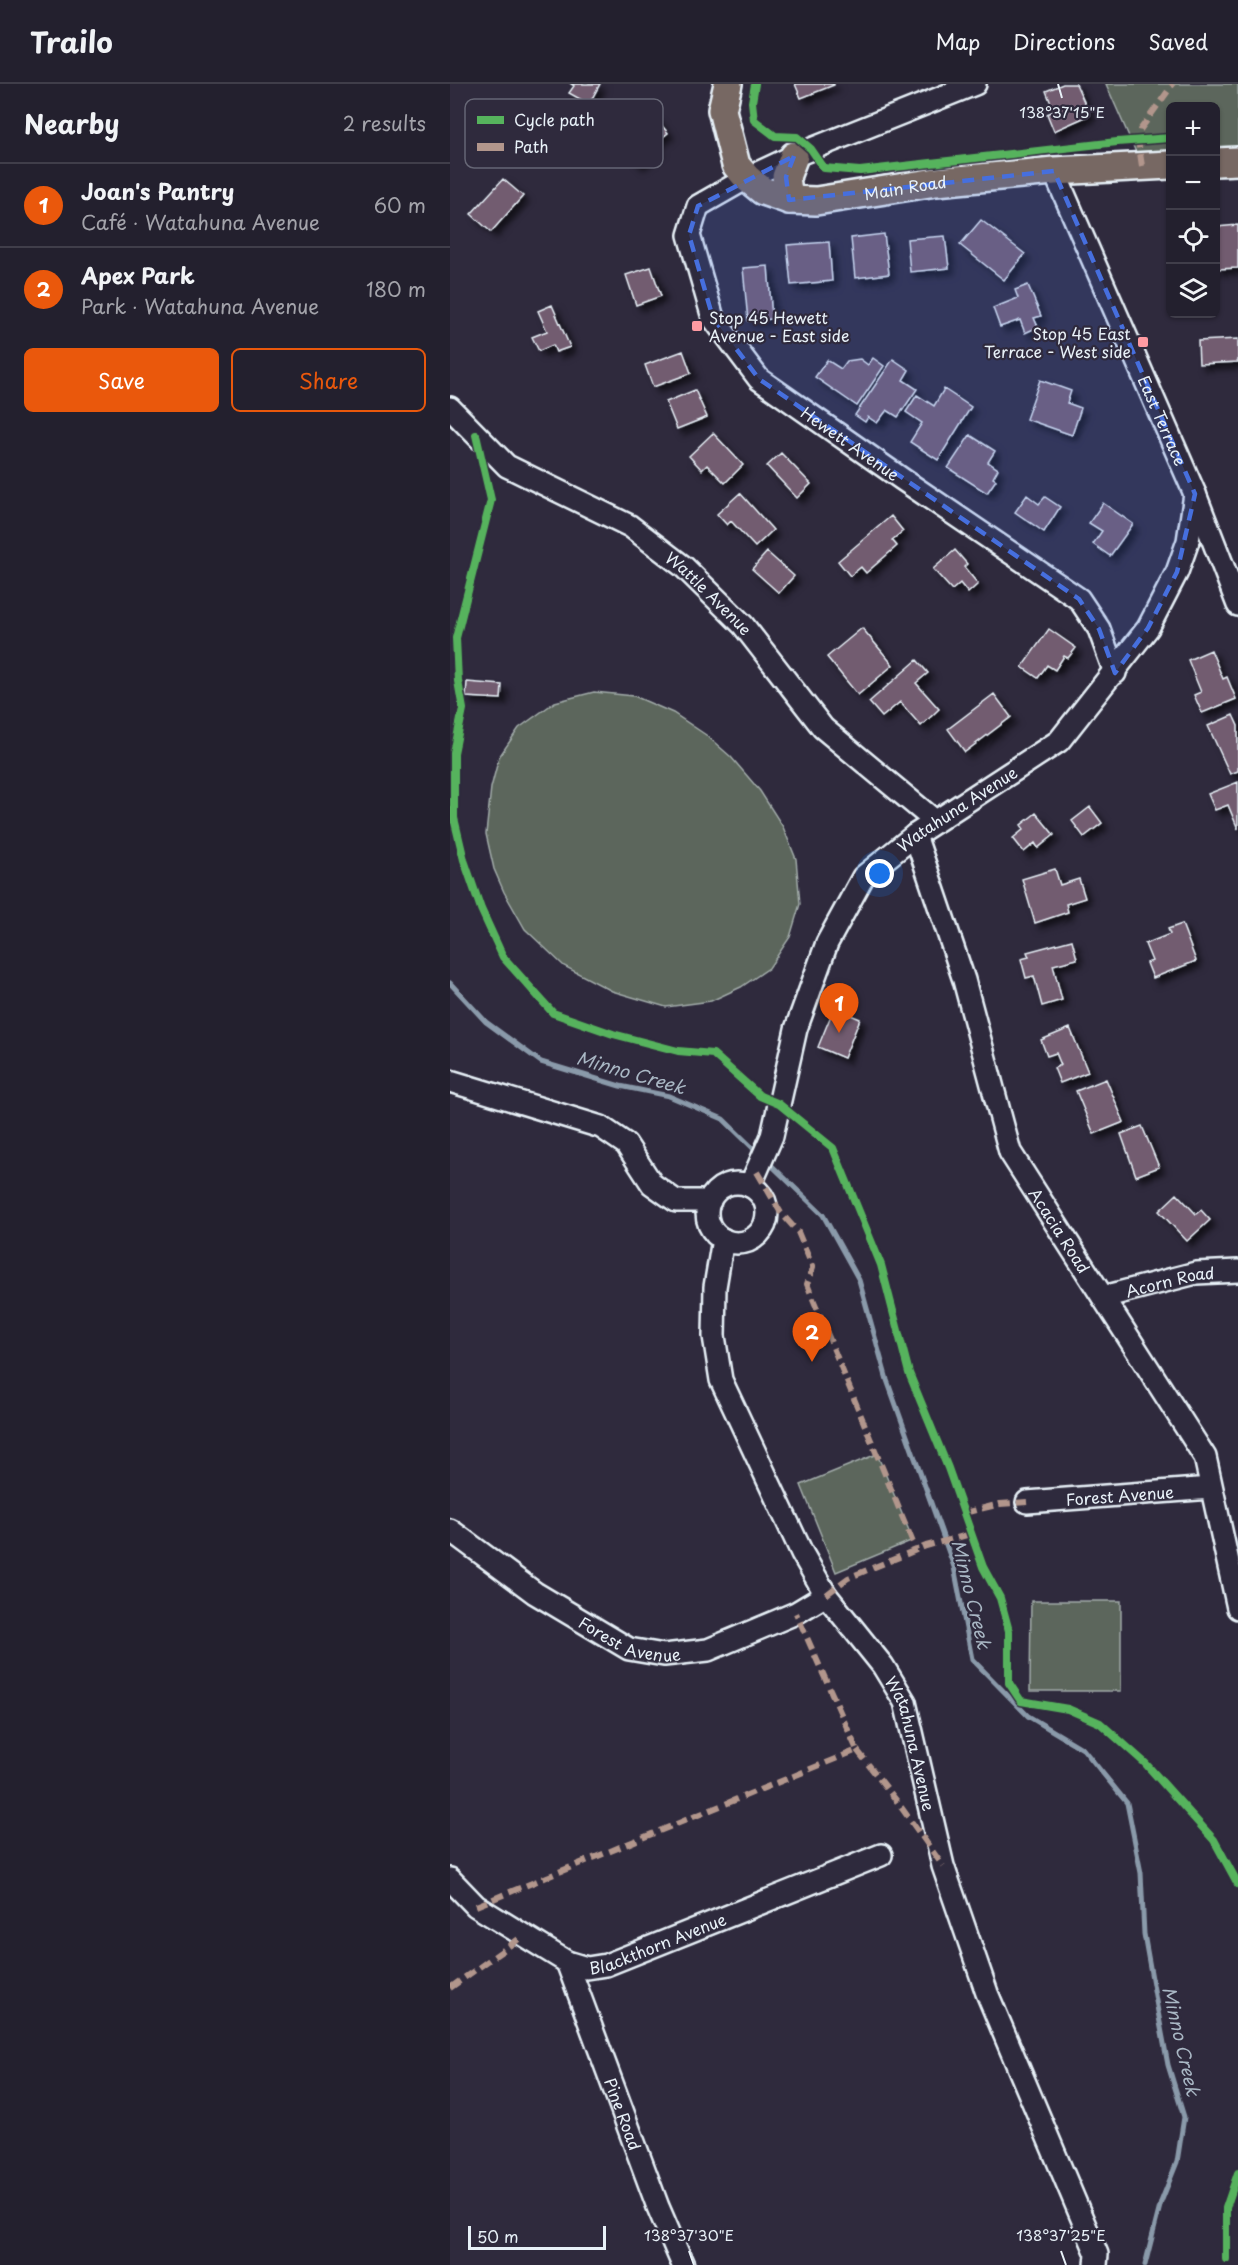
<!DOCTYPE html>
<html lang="en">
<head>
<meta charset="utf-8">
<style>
	body { margin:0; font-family:"Playpen Sans",sans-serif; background:#2b2836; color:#f1f3f6 }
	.controls { position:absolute; right:18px; top:18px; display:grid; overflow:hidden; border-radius:9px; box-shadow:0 2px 4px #0004 }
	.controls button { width:54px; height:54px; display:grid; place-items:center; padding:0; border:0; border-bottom:2px solid #403e4a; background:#23202e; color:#f1f3f6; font:30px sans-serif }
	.scale { position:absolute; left:18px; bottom:15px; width:138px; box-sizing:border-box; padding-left:6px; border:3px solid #e8f1f8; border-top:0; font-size:16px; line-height:21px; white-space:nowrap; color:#e8f1f8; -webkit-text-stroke:4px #2f2a3d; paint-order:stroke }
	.you { position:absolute; left:430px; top:790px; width:21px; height:21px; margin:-15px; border:4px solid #fff; border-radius:50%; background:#1a73e8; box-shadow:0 0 0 9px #1a73e833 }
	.badge { display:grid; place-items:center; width:39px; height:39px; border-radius:50%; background:#ea580c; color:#fff; font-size:20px; font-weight:700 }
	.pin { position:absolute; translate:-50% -50px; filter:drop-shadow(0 2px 3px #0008) }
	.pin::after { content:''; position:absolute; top:32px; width:21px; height:18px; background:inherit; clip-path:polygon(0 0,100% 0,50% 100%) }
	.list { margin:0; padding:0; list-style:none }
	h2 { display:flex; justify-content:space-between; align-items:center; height:78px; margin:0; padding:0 24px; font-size:26px }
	h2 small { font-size:20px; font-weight:400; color:#a3a3aa }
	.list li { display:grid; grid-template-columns:39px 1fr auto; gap:18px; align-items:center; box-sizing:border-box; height:84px; padding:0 24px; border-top:2px solid #403e4a }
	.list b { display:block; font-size:22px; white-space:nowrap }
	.list p { margin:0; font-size:20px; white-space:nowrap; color:#a3a3aa }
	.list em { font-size:20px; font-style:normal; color:#a3a3aa }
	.actions { display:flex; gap:12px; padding:18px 24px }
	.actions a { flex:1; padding:14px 0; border:2px solid #ea580c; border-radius:9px; text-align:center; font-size:21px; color:#ea580c }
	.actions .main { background:#ea580c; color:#fff }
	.icon { flex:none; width:33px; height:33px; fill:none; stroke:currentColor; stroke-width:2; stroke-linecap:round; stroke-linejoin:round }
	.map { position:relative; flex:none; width:788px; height:2181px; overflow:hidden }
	header { display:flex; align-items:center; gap:36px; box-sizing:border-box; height:84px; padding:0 30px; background:#23202e; border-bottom:2px solid #403e4a }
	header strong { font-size:28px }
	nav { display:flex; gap:33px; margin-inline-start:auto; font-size:21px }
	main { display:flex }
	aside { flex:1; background:#23202e }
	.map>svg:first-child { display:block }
</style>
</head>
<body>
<header>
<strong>Trailo</strong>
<nav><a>Map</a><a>Directions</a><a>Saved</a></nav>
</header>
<main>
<aside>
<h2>Nearby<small>2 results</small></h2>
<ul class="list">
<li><span class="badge">1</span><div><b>Joan's Pantry</b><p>Café · Watahuna Avenue</p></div><em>60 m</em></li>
<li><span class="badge">2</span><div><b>Apex Park</b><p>Park · Watahuna Avenue</p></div><em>180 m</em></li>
</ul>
<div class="actions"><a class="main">Save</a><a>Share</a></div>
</aside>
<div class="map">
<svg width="788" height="2181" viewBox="0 0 788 2181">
	<defs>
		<filter id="shadow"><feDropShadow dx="5.5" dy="5.5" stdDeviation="3" flood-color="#0009"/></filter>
	</defs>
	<rect width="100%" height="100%" fill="#2f2a3d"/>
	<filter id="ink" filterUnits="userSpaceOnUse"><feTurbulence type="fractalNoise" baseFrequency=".0167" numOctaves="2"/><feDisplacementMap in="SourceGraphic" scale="12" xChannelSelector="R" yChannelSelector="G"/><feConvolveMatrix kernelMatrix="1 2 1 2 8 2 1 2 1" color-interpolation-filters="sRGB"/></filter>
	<g filter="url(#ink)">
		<path fill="#5c665b" stroke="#a2acaa" stroke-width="1.5" d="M656,0H788V77L766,78V22H720V81L692,82Z
			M144,608L184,612L223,629L256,651L281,673L310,707L333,743L346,775L350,820L340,853L319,884L291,903L261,917L216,923L162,907L114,882L75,845L54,808L44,785L36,750L41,704L49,673L69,644L105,618Z
			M427,1370L463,1456L386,1488L351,1401Z
			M581,1517H671V1607H580Z"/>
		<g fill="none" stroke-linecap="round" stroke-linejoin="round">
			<path stroke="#8a9aaa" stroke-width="5" d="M0,899L36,938L91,978L170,1002L219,1012L273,1035L309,1070
				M316,1076L373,1131L409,1196L437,1296L504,1483L522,1575L578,1632L633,1665L677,1719L691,1789L694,1850L706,1917L718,1981L734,2033L727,2078L711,2118L695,2181"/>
		</g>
		<path fill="#725b6f" stroke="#e8f1f8" stroke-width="1.5" filter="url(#shadow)" d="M121,0H150L139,20L119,9L124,2Z
			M345,0H384V1L351,14Z
			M613,0H626L640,31L604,47L597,30L604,27L596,7Z
			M203,31L218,49L204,60L208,64L188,80L173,62L189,49L186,45Z
			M53,95L73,112L41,148L21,130Z
			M531,136L575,170L554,196L510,161Z
			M788,141V184L766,185V143Z
			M434,150L439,190L405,194L401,154Z
			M495,152L499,184L460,188L457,155Z
			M379,158L382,197L341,201L337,161Z
			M318,182L322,235L298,237L293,184Z
			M201,183L211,212L186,221L176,191Z
			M578,201L591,232L584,234L588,243L575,249L570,236L550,243L543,224L568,214L565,206Z
			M102,221L120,263L106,268L103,261L89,267L82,253L97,247L88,227Z
			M788,255V278L749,280L748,257Z
			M233,267L241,289L203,303L195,281Z
			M423,274L434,282L407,322L365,293L377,276L391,285L397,277L410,275L418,281Z
			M443,275L459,286L453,296L467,305L448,333L437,326L427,339L418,333L415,338L405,331Z
			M590,296L621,307L617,319L631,324L622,351L576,335Z
			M494,305L521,323L488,376L460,358L472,339L456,328L467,311L484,322Z
			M245,306L257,333L227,345L216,318Z
			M263,349L293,381L275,399L257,381L252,386L239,372Z
			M520,351L545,367L538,378L548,385L543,394L546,396L537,409L498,384Z
			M331,369L361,400L347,414L317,382Z
			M290,409L323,446L305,463L281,437L277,441L267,430Z
			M577,411L589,420L595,413L610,423L594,448L565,428Z
			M653,419L683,440L660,472L643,460L652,447L639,439Z
			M441,432L453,447L442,456L447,462L416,489L411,483L400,492L388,477Z
			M505,466L517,480L514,483L528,500L518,509L510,499L502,506L483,485Z
			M317,468L344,492L329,509L302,485Z
			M412,544L443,581L408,611L377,573Z
			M599,545L626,564L618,574L614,572L605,586L597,581L588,594L572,583Z
			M761,566L773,595L777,593L786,615L752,629L744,611L751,608L738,576Z
			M467,576L478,589L466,599L489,625L471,642L450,618L432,633L419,618Z
			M17,598L52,601L51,615L16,613Z
			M544,610L561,633L515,668L498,645Z
			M783,631L788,642V687L780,690L758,642Z
			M788,698V745L778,721L765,726L758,710Z
			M640,723L652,739L634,753L622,737Z
			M586,729L604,751L588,764L585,759L574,768L563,754L574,745L571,741Z
			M605,785L610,801L629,795L635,814L616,820L618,828L585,839L572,795Z
			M732,840L746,877L703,894L697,879L702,877L695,860L720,850L718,845Z
			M622,856L627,875L603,881L612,916L592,922L584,892L576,894L571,875L579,873L577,868Z
			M384,924L410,935L394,974L368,963Z
			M620,944L638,988L610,999L604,984L611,981L606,969L597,972L591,956Z
			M656,995L674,1038L644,1050L626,1007Z
			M692,1042L709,1083L686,1092L671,1050Z
			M727,1110L746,1130L751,1126L760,1136L737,1157L709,1127Z"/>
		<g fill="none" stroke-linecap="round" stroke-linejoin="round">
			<g stroke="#e8f1f8" stroke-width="26">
				<g id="minor">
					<path id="s1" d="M525,0L344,72L297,94L248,122L239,151L263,234L309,295L452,395L629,515L649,545L665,589"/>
					<path id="s2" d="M604,87L745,410L788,521"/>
					<path id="s3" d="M0,324L57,382L180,442L234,483L293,541L373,644L485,737"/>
					<path id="s4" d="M465,751L514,896L560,1068L755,1373L788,1524"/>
					<path d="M0,997L151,1043L176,1060L202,1100L226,1117H260"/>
					<circle cx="287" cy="1129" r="30"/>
					<path id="s5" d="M300,1102L322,1052L346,945L377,859L413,793L465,751L609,657L698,544L727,488L738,457L745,410"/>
					<path id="s6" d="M273,1155L265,1203L264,1252L271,1296L352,1469L376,1511L433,1582L455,1618L493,1782L537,1909L647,2170L646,2181"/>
					<path id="s7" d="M653,1213L746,1189L788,1187"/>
					<path id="s8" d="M577,1418L761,1404"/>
					<path id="s9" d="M0,1446L85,1509L179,1565L214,1571L258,1566L346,1529L376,1511"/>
					<path id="s10" d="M0,1795L26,1822L117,1878L137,1884L156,1881L431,1771"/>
					<path id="s11" d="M117,1878L208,2123L233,2181"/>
				</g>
			</g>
			<g stroke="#e8f1f8" stroke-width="32">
				<g id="major">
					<path id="s12" d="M278,0L272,26L286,81L297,94L313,107L339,116L366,117L486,98L604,87L720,81"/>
					<path d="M766,78L788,77"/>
					<path d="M339,116L336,93L344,72"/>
				</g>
			</g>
			<use href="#minor" stroke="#2f2a3d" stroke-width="21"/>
			<use href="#major" stroke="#776864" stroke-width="27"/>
			<path stroke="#b2968c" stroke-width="6" stroke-dasharray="12 6" stroke-linecap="butt" d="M692,82L688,56L690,46L723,0
				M307,1088L331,1129L348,1148L363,1184L357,1200L466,1466
				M514,1429L550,1420L577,1418
				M376,1511L398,1494L476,1462L521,1450
				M407,1666L446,1716L493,1782
				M26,1822L407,1666L346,1529
				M0,1904L73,1852"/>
			<g stroke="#2f2a3d" stroke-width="11">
				<path id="cycleway" d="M305,0L302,18L304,36L325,52L347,53L361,65L374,84L410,87L667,58L720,54
					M26,351L41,416L6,554L8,597L13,625L4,669V734L14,776L31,825L53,873L103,929L163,950L228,967L263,970L310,1012L329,1020L383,1064L431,1181L459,1289L498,1384L533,1483L550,1514L559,1547V1599L571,1617L618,1625L650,1639L695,1679L764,1756L788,1800
					M776,2175V2124L788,2089"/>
			</g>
			<use href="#cycleway" stroke="#56b35d" stroke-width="8"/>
		</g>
	</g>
	<path fill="#466fde" fill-opacity="0.2" stroke="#466fde" stroke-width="4.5" stroke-dasharray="12 8" stroke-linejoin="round" d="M344,72L336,93L339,116L604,87L745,410L727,488L698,544L665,589L649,545L629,515L309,295L263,234L239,151L248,122Z"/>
	<path fill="none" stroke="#e8f1f8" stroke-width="2" d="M608,0L612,14M239,2167L244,2181M611,2167L616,2181"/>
	<g fill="#ff9aa2" stroke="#2f2a3d" stroke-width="2">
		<rect x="241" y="236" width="12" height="12" rx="3"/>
		<rect x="687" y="252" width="12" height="12" rx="3"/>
	</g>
	<g text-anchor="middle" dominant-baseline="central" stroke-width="4.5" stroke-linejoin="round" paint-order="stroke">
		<g font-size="16" fill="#e8f1f8" stroke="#2f2a3d">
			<text stroke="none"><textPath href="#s12" startOffset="266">Main Road</textPath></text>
			<text stroke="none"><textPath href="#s2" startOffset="272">East Terrace</textPath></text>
			<text stroke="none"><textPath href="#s1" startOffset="608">Hewett Avenue</textPath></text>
			<text stroke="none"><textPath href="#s3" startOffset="322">Wattle Avenue</textPath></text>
			<text stroke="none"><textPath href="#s5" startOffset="447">Watahuna Avenue</textPath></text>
			<text stroke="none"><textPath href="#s4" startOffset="424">Acacia Road</textPath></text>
			<text stroke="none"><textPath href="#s7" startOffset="69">Acorn Road</textPath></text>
			<text stroke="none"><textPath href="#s8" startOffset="93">Forest Avenue</textPath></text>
			<text stroke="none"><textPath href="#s9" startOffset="213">Forest Avenue</textPath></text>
			<text stroke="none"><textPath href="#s6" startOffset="556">Watahuna Avenue</textPath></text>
			<text stroke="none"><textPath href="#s10" startOffset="240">Blackthorn Avenue</textPath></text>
			<text stroke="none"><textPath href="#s11" startOffset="162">Pine Road</textPath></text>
		</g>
		<g font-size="16" fill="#e8f1f8" stroke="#2f2a3d" text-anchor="start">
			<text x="259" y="233">Stop 45 Hewett<tspan x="259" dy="18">Avenue - East side</tspan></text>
			<text x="681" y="249" text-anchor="end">Stop 45 East<tspan x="681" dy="18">Terrace - West side</tspan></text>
		</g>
		<g font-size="18" font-style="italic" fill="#a9b7c4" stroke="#2f2a3d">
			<text transform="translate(181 988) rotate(16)">Minno Creek</text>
			<text transform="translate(522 1510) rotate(76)">Minno Creek</text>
			<text transform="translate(732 1957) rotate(77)">Minno Creek</text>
		</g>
	</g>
	<rect x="15" y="15" width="198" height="69" rx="9" fill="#2f2a3d" stroke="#666675" stroke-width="1.5"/>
	<rect x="27" y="32" width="27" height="8" fill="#56b35d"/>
	<rect x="27" y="59" width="27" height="8" fill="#b2968c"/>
	<g font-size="16" fill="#e8f1f8">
		<text x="64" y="42">Cycle path</text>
		<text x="64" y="69">Path</text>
	</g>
	<g font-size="15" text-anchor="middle" fill="#e8f1f8" stroke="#2f2a3d" stroke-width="4.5" stroke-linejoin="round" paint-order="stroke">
		<text x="612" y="34">138°37'15"E</text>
		<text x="239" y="2157">138°37'30"E</text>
		<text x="611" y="2157">138°37'25"E</text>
	</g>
</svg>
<div class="controls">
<button>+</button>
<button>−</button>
<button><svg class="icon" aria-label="locate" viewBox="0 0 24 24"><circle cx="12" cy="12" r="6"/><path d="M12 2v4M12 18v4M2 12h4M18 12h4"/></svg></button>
<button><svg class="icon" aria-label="layers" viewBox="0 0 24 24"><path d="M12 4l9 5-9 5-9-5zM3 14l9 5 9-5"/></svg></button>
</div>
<div class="scale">50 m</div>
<div class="you"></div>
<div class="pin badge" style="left:389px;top:949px">1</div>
<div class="pin badge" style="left:362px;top:1278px">2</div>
</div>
</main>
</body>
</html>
